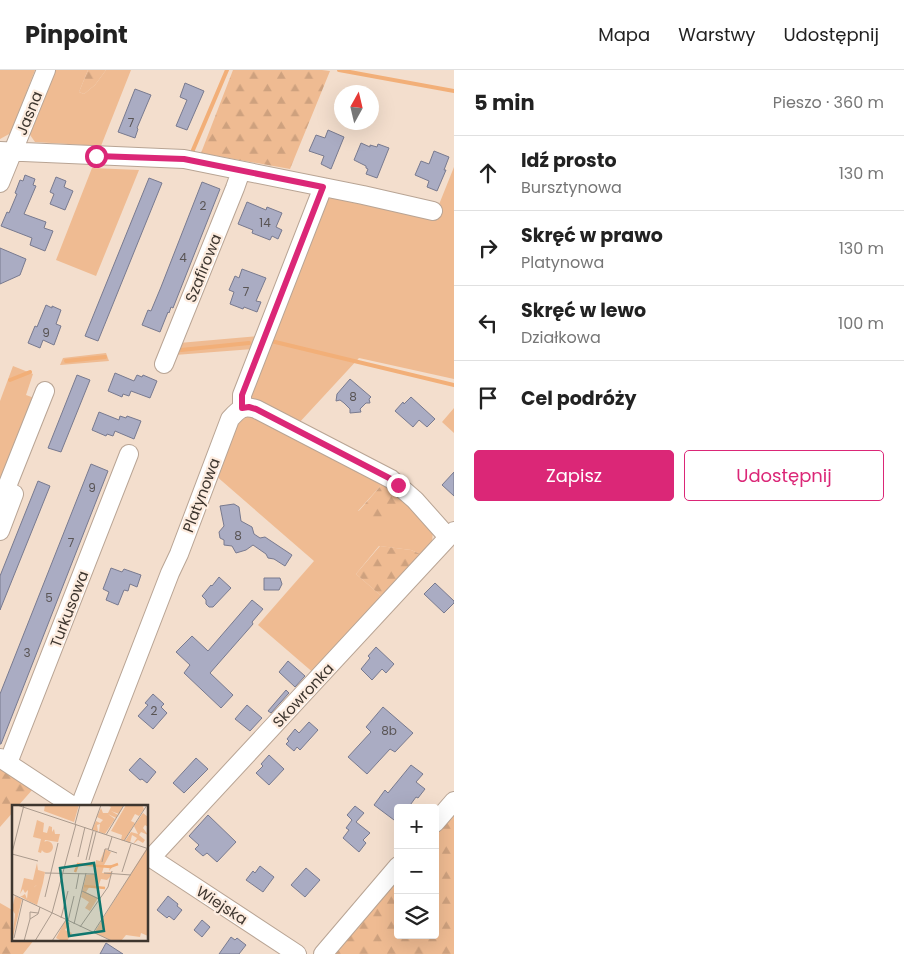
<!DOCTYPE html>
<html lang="pl">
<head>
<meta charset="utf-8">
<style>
	body { margin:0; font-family:Poppins,sans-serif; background:#f6f6f6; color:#222 }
	.controls { position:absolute; right:15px; bottom:15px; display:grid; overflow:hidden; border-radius:5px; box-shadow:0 5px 20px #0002 }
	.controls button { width:45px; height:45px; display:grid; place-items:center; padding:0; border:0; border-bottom:1px solid #e0e0e0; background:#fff; color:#222; font:25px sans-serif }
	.compass { position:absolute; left:334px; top:15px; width:45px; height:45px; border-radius:50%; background:#fff; box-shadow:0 5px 20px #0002; rotate:8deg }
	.stop { position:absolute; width:15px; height:15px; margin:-11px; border:4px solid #db2777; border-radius:50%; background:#fff }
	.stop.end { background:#db2777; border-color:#fff; box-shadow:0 1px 5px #0008 }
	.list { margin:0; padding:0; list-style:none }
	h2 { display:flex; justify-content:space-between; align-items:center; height:65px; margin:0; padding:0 20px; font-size:21px }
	h2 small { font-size:16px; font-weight:400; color:#767676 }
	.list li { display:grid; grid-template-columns:32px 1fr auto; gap:15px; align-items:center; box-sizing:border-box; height:75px; padding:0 20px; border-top:1px solid #e0e0e0 }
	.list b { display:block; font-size:19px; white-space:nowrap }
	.list p { margin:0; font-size:16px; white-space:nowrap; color:#767676 }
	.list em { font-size:16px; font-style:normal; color:#767676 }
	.actions { display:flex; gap:10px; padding:15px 20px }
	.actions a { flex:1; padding:11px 0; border:1px solid #db2777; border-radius:5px; text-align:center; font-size:18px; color:#db2777 }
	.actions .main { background:#db2777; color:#fff }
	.icon { flex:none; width:28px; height:28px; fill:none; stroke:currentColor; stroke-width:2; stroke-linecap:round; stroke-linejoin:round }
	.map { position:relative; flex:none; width:454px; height:884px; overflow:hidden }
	header { display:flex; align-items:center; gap:30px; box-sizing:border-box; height:70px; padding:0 25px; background:#fff; border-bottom:1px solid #e0e0e0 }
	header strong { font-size:24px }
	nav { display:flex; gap:28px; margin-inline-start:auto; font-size:18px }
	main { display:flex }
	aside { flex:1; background:#fff }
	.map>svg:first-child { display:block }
</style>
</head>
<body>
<header>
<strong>Pinpoint</strong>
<nav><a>Mapa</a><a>Warstwy</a><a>Udostępnij</a></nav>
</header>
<main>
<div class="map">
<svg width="454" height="884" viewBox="0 0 454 884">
	<defs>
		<pattern id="forest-firs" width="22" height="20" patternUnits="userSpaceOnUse" patternTransform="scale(1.25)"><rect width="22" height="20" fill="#efbb92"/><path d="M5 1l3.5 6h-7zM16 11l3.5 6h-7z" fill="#cea17e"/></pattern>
	</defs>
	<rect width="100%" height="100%" fill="#f3decd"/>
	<path fill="#efbb92" d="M0,0H35L11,63L0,69Z
		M53,0H88L79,22L84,24L95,15L106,0H131L101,76L35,72L28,62Z
		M454,97V309L359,288L298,354L253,331L247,321L321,136L328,129L337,126L434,147Z
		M92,98L139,100L96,206L56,190Z
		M258,266L253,279L175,285L179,273Z
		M106,283L109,291L60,295L63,288Z
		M13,296L33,304L26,325L37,329L0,417V331Z
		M454,338V363L442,352Z
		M248,341L384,412L358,441L404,431L433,460L432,473L425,486L411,480L379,476L356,504L386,530L316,605L258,555L314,491L215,405L234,353Z"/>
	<path fill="url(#forest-firs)" d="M88,0H106L95,15L84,24L79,22Z
		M233,0H322L330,1L290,99L201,83Z
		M384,412L404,431L380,460L358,442Z
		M380,476L411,480L425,486L386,530L356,504Z
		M0,698L33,719L18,736H14V741L0,757Z
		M454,739V884H328L398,803V865H435V760Z
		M0,833L14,841V870H34L23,884H0Z"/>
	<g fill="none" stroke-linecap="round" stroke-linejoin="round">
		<path stroke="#f2af78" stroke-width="4" d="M339,0L454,21
			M193,80L227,0
			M271,271L454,315
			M181,280L249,273
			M66,291L105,287
			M10,310L30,302"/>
	</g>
	<path fill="#aaacc3" stroke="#787a8f" d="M185,13L204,21L187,60L176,56L187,30L180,27Z
		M135,19L151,25L137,58L138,59L135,68L118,62Z
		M328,60L344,67L331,99L321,94L324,86L309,81L316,65L325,68Z
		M361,73L370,77V75L377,77L378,74L389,78L377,108L366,104L368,99L366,98V96L354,90Z
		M434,81L449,87L444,100H446L437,121L427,117L429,111L415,105L421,91L429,94Z
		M25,105L35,109L33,115L36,116L24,144L46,152L44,158L53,161L45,181L30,175L32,168L1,156L7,142L9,143L17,124L15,123L20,110L23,111Z
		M56,107L66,111L64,117L73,121L65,140L50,134L54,124L50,122Z
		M149,108L162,113L98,271L85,266Z
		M202,112L220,119L173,238L171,237L169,243L168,242L160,262L142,255L148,240L151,241L161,217Z
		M247,132L266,140L267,137L282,143L276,157L282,160L278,169L272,166L270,170L252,163L253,160L238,154Z
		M0,178L26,189L20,205L0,214Z
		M242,199L266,208L256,231L261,232L257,242L244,237L243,239L230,234L234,222L229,220L235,206L239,208Z
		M46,235L52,238V236L61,240L56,254L61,256L54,275L43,270L40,278L28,273L35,256L37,257Z
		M115,303L134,311L137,305L142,307L143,305L157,311L150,328L131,321L129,326L123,324L122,327L108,321Z
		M77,305L90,310L61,382L48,378Z
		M350,309L371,327L369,329L370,333H366L360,339L361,342L350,343V339L344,333L340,330L336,331L337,324Z
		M411,327L435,349L427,357L419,350L413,357L395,341L403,332L404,334Z
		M99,342L119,350L120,346L126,348L127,346L141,351L134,369L115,361L113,366L107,364L106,366L92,360Z
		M91,394L108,401L1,674H0V624Z
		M454,402V426L442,415Z
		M38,411L50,416L0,540V506Z
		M234,434L239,437L241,451L252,457L254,464L260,468L265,467L292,485L285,496L274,489L268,488L266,484L253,475L246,480L236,483L232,476L224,475V470L220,468L219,462L224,456L220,436Z
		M111,498L122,502L124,499L141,505L137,517L130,514L128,521L124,520L118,535L106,530L109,522L103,519Z
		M219,507L231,518L213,537H209L206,534V530L202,526L211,515L212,516Z
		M264,508H280L282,514L279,520H264Z
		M435,513L454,531V533L444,543L424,524Z
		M252,530L263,539L252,552L253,554L210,603L233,625L221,638L184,603L190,595L176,582L192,566L208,581Z
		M376,577L394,594L386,603L382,599L372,610L361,599L370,588L368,586Z
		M288,591L305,606L295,617L279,602Z
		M286,620L289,623L271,643L268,641Z
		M153,624L164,634L161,637L167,643L153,659L138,646L148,635L145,633Z
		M247,635L262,648L250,661L235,649Z
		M383,637L413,663L395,682L390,679L367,704L348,687L371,662L366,657Z
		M309,652L318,660L300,680L297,677L294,681L286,674L289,671L287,669L295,659L299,663Z
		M269,685L284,699L269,715L256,703L263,696L261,694Z
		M140,688L156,702L147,713L142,709L140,710L129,700Z
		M196,688L208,699L184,723L173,713Z
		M411,695L423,704L416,712L425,719L418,728L416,727L408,738H398V753L374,735L385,720L388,723Z
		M355,736L364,743L356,752L370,763L363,770L366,773L359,782L343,768L349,760L346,758L352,750L347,745Z
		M208,745L236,772L217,792L207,783L203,786L195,779L199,775L189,766Z
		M260,796L274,807L263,822L246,810L253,801L255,803Z
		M306,798L320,810L305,827L291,815Z
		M168,826L178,834L177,836L182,840L174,850L169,846L167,848L157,840Z
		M202,850L210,857L202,867L194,860Z
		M231,867L235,870L237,868L246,875L239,884H219Z
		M106,873L123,884H100Z"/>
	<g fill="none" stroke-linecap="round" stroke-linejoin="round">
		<g stroke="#b8a494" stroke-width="20">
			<path id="minor" d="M0,81L184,89L363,125L433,141
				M0,113L46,0
				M164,294L235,118L241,101
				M242,338V325L323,117
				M0,434L45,321
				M0,461L14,424
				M0,688L73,736
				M8,693L129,384
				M80,736L170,503L179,484L230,349C239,339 243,335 256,339L391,409L415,430L448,467
				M435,753L454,731
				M148,786L297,884
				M151,788L454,461
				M323,884L398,796"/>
		</g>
		<use href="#minor" stroke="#fff" stroke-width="18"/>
	</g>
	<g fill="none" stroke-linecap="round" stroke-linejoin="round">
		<path stroke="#db2777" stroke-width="6" d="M96,86L184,89L323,117L242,325V338L249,337L256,339L391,409L398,415"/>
	</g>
	<g text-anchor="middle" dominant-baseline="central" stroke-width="4.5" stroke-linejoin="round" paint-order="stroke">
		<g font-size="12" fill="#595454">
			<text x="131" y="52">7</text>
			<text x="203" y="135">2</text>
			<text x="265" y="152">14</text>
			<text x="183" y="187">4</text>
			<text x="246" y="221">7</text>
			<text x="46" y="262">9</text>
			<text x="353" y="326">8</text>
			<text x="92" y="417">9</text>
			<text x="238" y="465">8</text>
			<text x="71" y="472">7</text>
			<text x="49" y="527">5</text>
			<text x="27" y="582">3</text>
			<text x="154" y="640">2</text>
			<text x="389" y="660">8b</text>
		</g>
		<g font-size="15" fill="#3e362f" stroke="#fdecdf">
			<text transform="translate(29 43) rotate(-68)">Jasna</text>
			<text transform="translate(203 198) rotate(-68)">Szafirowa</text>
			<text transform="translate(201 425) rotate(-69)">Platynowa</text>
			<text transform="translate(69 539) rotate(-69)">Turkusowa</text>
			<text transform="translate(303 625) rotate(-47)">Skowronka</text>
			<text transform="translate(222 835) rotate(33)">Wiejska</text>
		</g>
	</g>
	<g transform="translate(12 735)">
		<rect width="136" height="136" fill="#f3decd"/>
		<path d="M25,15L32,18L31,27L35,28L37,21L40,22V27L42,24L43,29H48L46,37L33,35L29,48L26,47L29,34L21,32ZM93,44L99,47L92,60H102L97,66L98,62L92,61L90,68L100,67L99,71L95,75L89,74L86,82L78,81L74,87L86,93L78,106L73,103L77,97L69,92L74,70L83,69L84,55L88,56ZM25,58L26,65L33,67L31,78L23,81L16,96L8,91H10L13,89L15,94L16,85L13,88L11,84L8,89L12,73L21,75ZM3,91L10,94L0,136L3,109L0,104Z" fill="#efbb92"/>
		<path d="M33,0H67L62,17L32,6ZM95,0H112L107,9L99,6L106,10L104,13L96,9L103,14L93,29L87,27L88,19L85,20L86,27L80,25L84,16L88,18L91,15L85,12L89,3L91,8H96L99,2ZM114,0H130L132,4L127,11L123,9L119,16L123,18L112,36L109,35L110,30L99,26ZM131,8L136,12V22L133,20L131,23L136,30L129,27L127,30L133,35L131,38L126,35L121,39L125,33L120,30L118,38L113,36L119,27L126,29L122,21ZM29 42a6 6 0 1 1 12 0a6 6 0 1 1-12 0ZM136,41V131L129,128L128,132L114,130L109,136H101L82,128ZM28,77L31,78L25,100L16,96L19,85ZM53,116L58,118L53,125L60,128L55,136H50L44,133Z" fill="#efbb92"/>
		<path fill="none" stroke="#f2af78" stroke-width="2.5" d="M63,67L66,59L98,62L106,59M72,81L93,83"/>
		<path fill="none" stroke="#ab9b8e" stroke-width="1" d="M5,0L137,44M63,19L68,0M80,25L89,0M94,30L112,0M100,32L96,45L105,48M112,36L135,0M0,48L12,0M0,49L26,56M66,52L73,22M74,55L81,26M77,55L84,27M90,57L93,44H96M110,67L119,39M33,68L82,69M92,68L119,70M96,82L100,66M64,84L67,68M70,86L87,94M0,89L100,136M33,92L46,38M49,113L56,86M18,114V107L26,108M56,116L62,91M62,119L74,68M68,122L96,82M81,128L135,44M2,133L11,94M12,136L18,114L26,109L28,102M23,136L40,108L64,19M40,136L54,115"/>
		<path fill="#0f766e" fill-opacity="0.15" stroke="#0f766e" stroke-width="2.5" d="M82,58L92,126L57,131L48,63Z"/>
		<rect width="136" height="136" fill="none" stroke="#3e362f" stroke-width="2.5"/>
	</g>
</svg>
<div class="controls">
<button>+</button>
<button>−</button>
<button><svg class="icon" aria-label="layers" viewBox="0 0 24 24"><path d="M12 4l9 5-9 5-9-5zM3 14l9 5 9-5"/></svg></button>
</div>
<svg class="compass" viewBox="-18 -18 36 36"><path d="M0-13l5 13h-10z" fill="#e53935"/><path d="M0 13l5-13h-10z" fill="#767676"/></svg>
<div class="stop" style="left:96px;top:86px"></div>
<div class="stop end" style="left:398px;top:415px"></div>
</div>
<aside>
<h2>5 min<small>Pieszo · 360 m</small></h2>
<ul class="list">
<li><svg class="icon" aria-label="ahead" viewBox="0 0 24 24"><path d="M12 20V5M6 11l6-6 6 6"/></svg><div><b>Idź prosto</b><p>Bursztynowa</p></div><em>130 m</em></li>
<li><svg class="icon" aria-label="right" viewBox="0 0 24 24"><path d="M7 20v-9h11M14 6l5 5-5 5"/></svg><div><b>Skręć w prawo</b><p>Platynowa</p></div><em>130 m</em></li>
<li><svg class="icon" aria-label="left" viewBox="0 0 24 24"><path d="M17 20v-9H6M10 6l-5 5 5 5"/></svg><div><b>Skręć w lewo</b><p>Działkowa</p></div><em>100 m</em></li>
<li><svg class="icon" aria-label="arrive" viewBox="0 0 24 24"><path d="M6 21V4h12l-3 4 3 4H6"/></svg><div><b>Cel podróży</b></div></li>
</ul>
<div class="actions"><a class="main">Zapisz</a><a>Udostępnij</a></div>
</aside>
</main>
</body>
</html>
